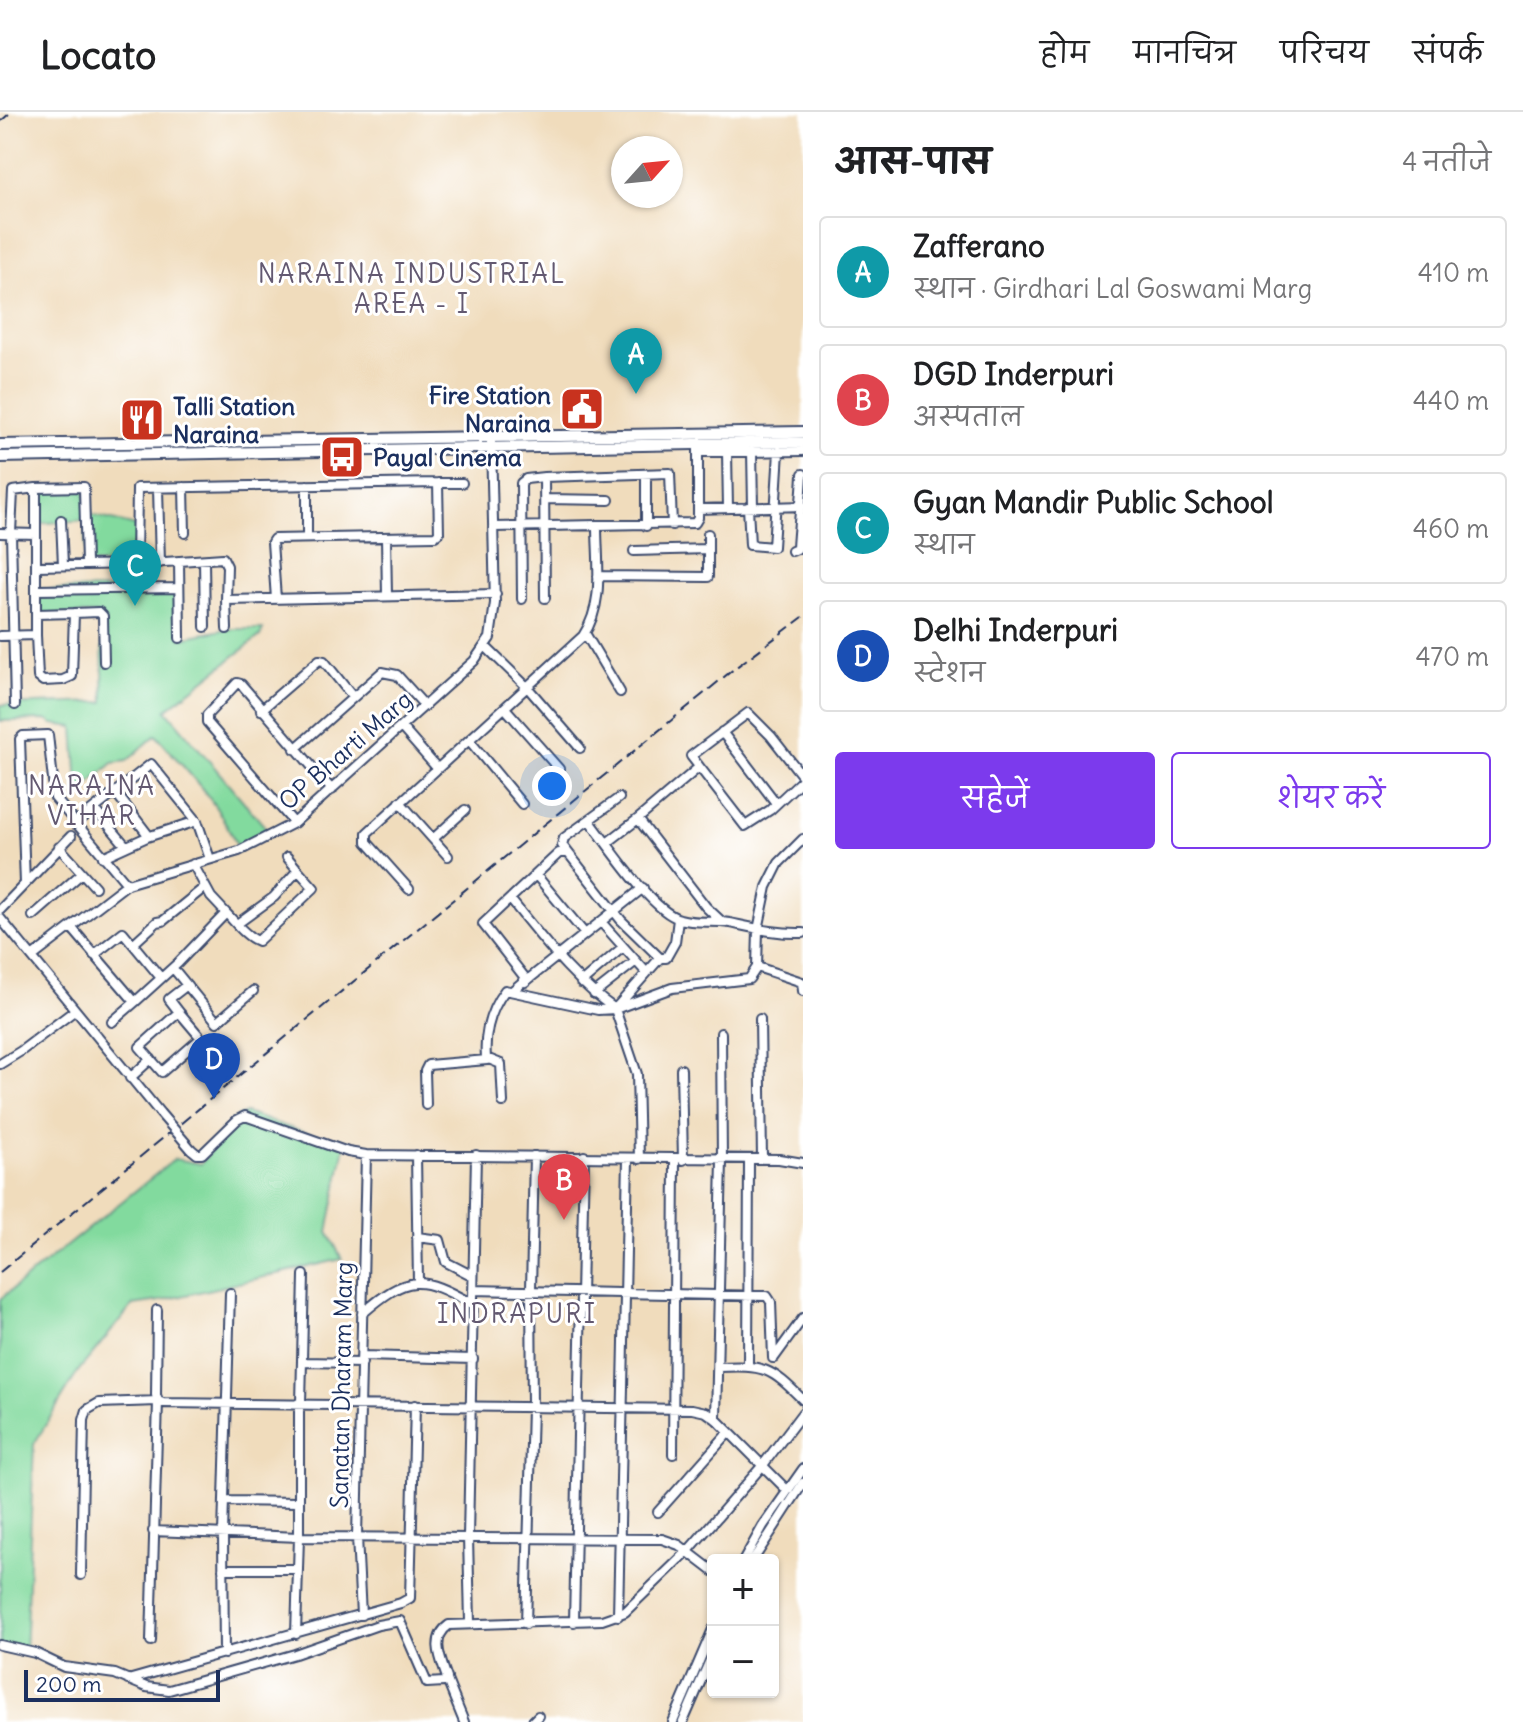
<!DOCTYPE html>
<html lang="hi">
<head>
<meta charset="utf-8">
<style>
	body { margin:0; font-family:Delius,"Playpen Sans Deva",sans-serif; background:#f6f6f6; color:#202124 }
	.controls { position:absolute; right:24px; bottom:24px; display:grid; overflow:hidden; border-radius:8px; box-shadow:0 2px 6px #0004 }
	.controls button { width:72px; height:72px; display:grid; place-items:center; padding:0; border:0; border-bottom:2px solid #e0e0e0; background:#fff; color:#202124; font:40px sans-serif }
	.compass { position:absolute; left:611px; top:24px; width:72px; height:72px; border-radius:50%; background:#fff; box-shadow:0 2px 6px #0004; rotate:63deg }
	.scale { position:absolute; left:24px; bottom:20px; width:196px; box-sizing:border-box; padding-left:8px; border:4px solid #1b2f5e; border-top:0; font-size:22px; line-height:28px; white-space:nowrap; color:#1b2f5e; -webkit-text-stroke:6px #fff; paint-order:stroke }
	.you { position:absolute; left:552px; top:674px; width:28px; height:28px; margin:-20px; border:6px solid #fff; border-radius:50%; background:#1a73e8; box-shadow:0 0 0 12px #1a73e833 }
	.badge { display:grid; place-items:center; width:52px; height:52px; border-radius:50%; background:#7c3aed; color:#fff; font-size:26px; font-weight:700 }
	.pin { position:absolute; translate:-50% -66px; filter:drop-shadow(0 2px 4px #0008) }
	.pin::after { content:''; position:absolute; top:42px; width:28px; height:24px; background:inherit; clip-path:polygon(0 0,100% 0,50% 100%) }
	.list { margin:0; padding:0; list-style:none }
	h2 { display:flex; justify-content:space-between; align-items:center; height:104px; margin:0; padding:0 32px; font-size:34px }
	h2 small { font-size:26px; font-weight:400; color:#757577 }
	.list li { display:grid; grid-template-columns:52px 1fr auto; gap:24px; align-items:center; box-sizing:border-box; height:112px; margin:0 16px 16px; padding:0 16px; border:2px solid #e0e0e0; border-radius:8px }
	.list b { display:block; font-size:30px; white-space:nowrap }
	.list p { margin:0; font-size:26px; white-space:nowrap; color:#757577 }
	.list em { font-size:26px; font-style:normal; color:#757577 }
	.actions { display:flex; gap:16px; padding:24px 32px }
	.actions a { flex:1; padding:18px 0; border:2px solid #7c3aed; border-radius:8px; text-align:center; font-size:28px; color:#7c3aed }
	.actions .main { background:#7c3aed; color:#fff }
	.map { position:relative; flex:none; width:803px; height:1610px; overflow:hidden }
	header { display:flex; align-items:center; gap:48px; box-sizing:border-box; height:112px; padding:0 40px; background:#fff; border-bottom:2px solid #e0e0e0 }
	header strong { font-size:38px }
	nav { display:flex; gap:44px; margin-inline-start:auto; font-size:28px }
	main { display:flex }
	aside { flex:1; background:#fff }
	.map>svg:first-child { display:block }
</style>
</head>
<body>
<header>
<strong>Locato</strong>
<nav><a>होम</a><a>मानचित्र</a><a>परिचय</a><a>संपर्क</a></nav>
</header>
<main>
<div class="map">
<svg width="803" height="1610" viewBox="0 0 803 1610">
	<rect width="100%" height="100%" fill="#fff"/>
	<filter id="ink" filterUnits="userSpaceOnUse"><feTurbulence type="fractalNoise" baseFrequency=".0125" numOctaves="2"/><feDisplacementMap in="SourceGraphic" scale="16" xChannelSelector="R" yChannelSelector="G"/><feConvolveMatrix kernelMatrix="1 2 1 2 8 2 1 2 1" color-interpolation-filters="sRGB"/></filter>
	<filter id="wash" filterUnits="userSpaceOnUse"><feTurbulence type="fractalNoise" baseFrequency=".006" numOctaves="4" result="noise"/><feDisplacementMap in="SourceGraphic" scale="32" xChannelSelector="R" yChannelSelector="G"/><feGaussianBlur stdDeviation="1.8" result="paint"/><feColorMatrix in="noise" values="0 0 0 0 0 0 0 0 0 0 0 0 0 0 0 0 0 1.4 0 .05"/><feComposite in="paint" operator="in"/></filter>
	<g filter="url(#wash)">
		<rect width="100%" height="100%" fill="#f0dcbc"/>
		<path fill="#82da9e" stroke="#4e847e" stroke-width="2" d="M84,374L87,402L136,414V452H86L85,408L35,412L36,376Z
			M179,476L181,526L227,517H263L260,524L166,598L267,717L239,739C220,691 189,662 156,623L127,649L113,651L85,676L78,674L74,615L53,612L46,608L0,609V593L104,590L101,502H36V478Z
			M245,1001L345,1034L328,1120L342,1147L160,1189L133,1193L79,1258L34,1332L25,1542L0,1538V1187L175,1047L201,1052L235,1006Z"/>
	</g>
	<g filter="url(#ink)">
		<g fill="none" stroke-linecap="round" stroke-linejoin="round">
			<g stroke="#3b496c" stroke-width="12">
				<path id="minor" d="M752,339L753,395
					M698,340H727L728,396
					M727,340L803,339
					M646,362V414
					M307,373V426
					M184,375L185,421
					M36,376V523
					M158,376L160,451
					M545,387L609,388
					M748,395L750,433L773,435L779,339
					M698,397L803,394
					M61,408L63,453
					M495,415L695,411L698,406V331
					M0,421L35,422
					M386,425L387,484
					M634,439L708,437
					M792,439L797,437C798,412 802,388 803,362
					M204,448L205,515
					M179,449L180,526
					M36,454L136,452
					M598,464L708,465V422
					M36,478L179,476
					M545,486L544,365L670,361L672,413
					M276,487L272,430L274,427L435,424L439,421L438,371H462
					M522,487L521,371L526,367L544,365
					M226,488L227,454L223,446L136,452L137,376L438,371
					M36,502L74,501
					M227,517L226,488L496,482
					M585,521L620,580
					M0,524L36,523L38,565L43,569L63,568L72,564L74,501L99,500L103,504L104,550
					M485,534L528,576L580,636
					M15,593L11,421L13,379L36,376L84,375L86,452
					M505,596L559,657
					M261,598L319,548L324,549L352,584
					M401,615L437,656
					M722,620L776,691
					M469,628L522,692
					M295,637L382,560L397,563L425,594
					M698,656L638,707L706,795L721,809
					M803,665L771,624L748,601L691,644L745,714L770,698L803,667
					M116,681L149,724
					M619,686L564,726L562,733L621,808L660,846H666L675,830L678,807
					M400,690L448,744
					M95,697L126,734
					M589,708C608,732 652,800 680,807C696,812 713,808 730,811C754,816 778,822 803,821
					M294,711L207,610V603L237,571L241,572L332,678
					M75,712L151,652L197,709L210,747
					M433,727L465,698
					M607,731L638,707
					M59,735L95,775
					M103,745L147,725L197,709
					M287,745L298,758
					M536,763L585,822
					M25,772L20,627L23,624L48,623L55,686L127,772
					M409,777L367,730V721L583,524C605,491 597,451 597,414
					M510,787C543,827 573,868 615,897
					M0,798L71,724
					M226,801C235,810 246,825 258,829L314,776L298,758L274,785L237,812
					M33,804L82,761
					M0,806L160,1001
					M601,810L646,860
					M71,815L135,890L178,851L226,801L211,785L193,752
					M133,832L157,810L163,809L205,775
					M94,843L123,820L161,866
					M32,845L127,772L239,739L294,711L474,549L490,526L495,491L491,330
					M757,855L802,870L803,879
					M173,856L217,910L253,879
					M525,870L643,776
					M581,871L623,835
					M513,878L526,867L483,812L559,741H568
					M594,882L636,849
					M179,900L201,926L162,960L140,935Z
					M179,900L169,887L187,873
					M760,907L762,1047
					M112,910L135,890
					M0,952L21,939L74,899
					M681,957L683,1048
					M130,966L151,947
					M503,990L501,952L486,946C484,920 490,898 505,878L598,898L615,897L660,846
					M426,993L425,959L428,953L487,948
					M191,1037L197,1042H202L237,1008L245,1004L348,1040L366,1043L779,1047L803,1051
					M416,1043L418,1170
					M639,1047L637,962L615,897L672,876L749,867L757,855L758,818L767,775L779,751L803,727
					M417,1125L440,1128L446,1150L473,1164
					M473,1178L767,1184L771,1190L773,1246
					M157,1198L156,1283L158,1289L163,1291L692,1297L706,1300L716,1307L787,1378
					M362,1202C408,1162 420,1163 472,1192
					M363,1244L473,1247
					M774,1246L803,1206
					M302,1250L362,1251
					M748,1254L749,1048
					M718,1255C764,1253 770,1255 803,1288
					M301,1291L304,1163
					M716,1307L722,1048L721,921
					M673,1342L675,1048
					M225,1389L299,1390
					M658,1400L729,1320
					M153,1419L299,1425L662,1427L679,1433L713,1459
					M744,1448L763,1414L803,1357
					M753,1448L803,1371
					M223,1457H298
					M81,1463L84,1308L87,1298L99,1291L158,1289L151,1529
					M361,1503L357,1425L366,1043
					M618,1504L628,1047
					M574,1510L584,1044
					M470,1511L468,1425L476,1043
					M526,1512L532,1296L531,1177L534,1044
					M296,1522L299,1425V1291
					M0,1533L35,1541L64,1555L115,1562L146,1575L169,1578L295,1542L378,1513L400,1509L427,1571L444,1570L447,1566C441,1548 430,1526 449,1513L602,1508L625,1500L688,1439L763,1353L803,1300
					M224,1542L223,1422L230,1181
					M128,1568L401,1491L410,1486L415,1293
					M447,1568L464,1610
					M532,1610L538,1604
					M673,1610L713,1517
					M683,1610L713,1541"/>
			</g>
			<g stroke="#3b496c" stroke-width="14">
				<path id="major" d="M0,333L803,320
					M0,345L803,330"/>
			</g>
			<use href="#minor" stroke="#fff" stroke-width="8"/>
			<use href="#major" stroke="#fff" stroke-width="10"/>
			<path stroke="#1b2f5e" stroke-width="2" stroke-dasharray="12 6" stroke-linecap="butt" d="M0,10L11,0
				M0,1160L735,556L803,505"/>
			<g stroke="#3b496c" stroke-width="12" stroke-linecap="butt">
				<path id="minor-bridge" d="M160,1001L191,1037"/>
			</g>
			<use href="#minor-bridge" stroke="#fff" stroke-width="8"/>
		</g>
	</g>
	<defs>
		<g id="civic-square" transform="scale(2.3)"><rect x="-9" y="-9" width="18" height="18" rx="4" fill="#c8321e" stroke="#fff"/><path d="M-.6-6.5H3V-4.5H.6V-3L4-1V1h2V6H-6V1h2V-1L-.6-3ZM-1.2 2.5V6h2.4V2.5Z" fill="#fff"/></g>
		<g id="restaurant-square" transform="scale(2.3)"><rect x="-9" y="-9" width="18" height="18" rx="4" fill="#c8321e" stroke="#fff"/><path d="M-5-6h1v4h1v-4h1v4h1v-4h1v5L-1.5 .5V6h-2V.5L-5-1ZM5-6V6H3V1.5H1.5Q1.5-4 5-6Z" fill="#fff"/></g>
		<g id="bus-square" transform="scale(2.3)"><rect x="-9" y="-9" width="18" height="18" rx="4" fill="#c8321e" stroke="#fff"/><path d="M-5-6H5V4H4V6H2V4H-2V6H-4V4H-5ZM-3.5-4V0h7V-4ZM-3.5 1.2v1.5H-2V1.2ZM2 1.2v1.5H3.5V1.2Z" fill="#fff"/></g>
	</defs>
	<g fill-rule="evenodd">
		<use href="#civic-square" x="582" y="297"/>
		<use href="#restaurant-square" x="142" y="308"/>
		<use href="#bus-square" x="342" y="345"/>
	</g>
	<g text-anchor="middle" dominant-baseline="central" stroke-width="6" stroke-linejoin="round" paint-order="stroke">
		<g font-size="24" font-weight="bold" fill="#1b2f5e" stroke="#fff" text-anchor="start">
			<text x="551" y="283" text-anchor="end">Fire Station<tspan x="551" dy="28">Naraina</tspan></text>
			<text x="173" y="294">Talli Station<tspan x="173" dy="28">Naraina</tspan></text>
			<text x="373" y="345">Payal Cinema</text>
		</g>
		<g font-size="24" fill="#1b2f5e" stroke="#fff">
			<text transform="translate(345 638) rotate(-41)">OP Bharti Marg</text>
			<text transform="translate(341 1273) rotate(-89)">Sanatan Dharam Marg</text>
		</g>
		<g font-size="26" letter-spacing="2" fill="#635971" stroke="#fff">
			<text x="412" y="161">NARAINA INDUSTRIAL<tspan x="412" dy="30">AREA - I</tspan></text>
			<text x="92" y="673">NARAINA<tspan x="92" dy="30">VIHAR</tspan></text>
			<text x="517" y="1201">INDRAPURI</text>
		</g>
	</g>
</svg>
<div class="controls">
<button>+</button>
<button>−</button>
</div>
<svg class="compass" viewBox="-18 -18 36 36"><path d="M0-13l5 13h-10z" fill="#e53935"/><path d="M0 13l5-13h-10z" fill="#757577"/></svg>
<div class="scale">200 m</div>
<div class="you"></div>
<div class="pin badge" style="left:636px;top:282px;background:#0f9aa8">A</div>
<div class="pin badge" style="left:564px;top:1108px;background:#e0444e">B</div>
<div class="pin badge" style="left:135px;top:494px;background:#0f9aa8">C</div>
<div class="pin badge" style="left:214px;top:987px;background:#1a4fb4">D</div>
</div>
<aside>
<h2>आस-पास<small>4 नतीजे</small></h2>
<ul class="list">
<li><span class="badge" style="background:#0f9aa8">A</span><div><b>Zafferano</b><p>स्थान · Girdhari Lal Goswami Marg</p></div><em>410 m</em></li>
<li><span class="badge" style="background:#e0444e">B</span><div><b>DGD Inderpuri</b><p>अस्पताल</p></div><em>440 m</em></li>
<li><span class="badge" style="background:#0f9aa8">C</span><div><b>Gyan Mandir Public School</b><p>स्थान</p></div><em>460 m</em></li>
<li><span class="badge" style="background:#1a4fb4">D</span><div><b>Delhi Inderpuri</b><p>स्टेशन</p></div><em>470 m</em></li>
</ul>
<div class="actions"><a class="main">सहेजें</a><a>शेयर करें</a></div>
</aside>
</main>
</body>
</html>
